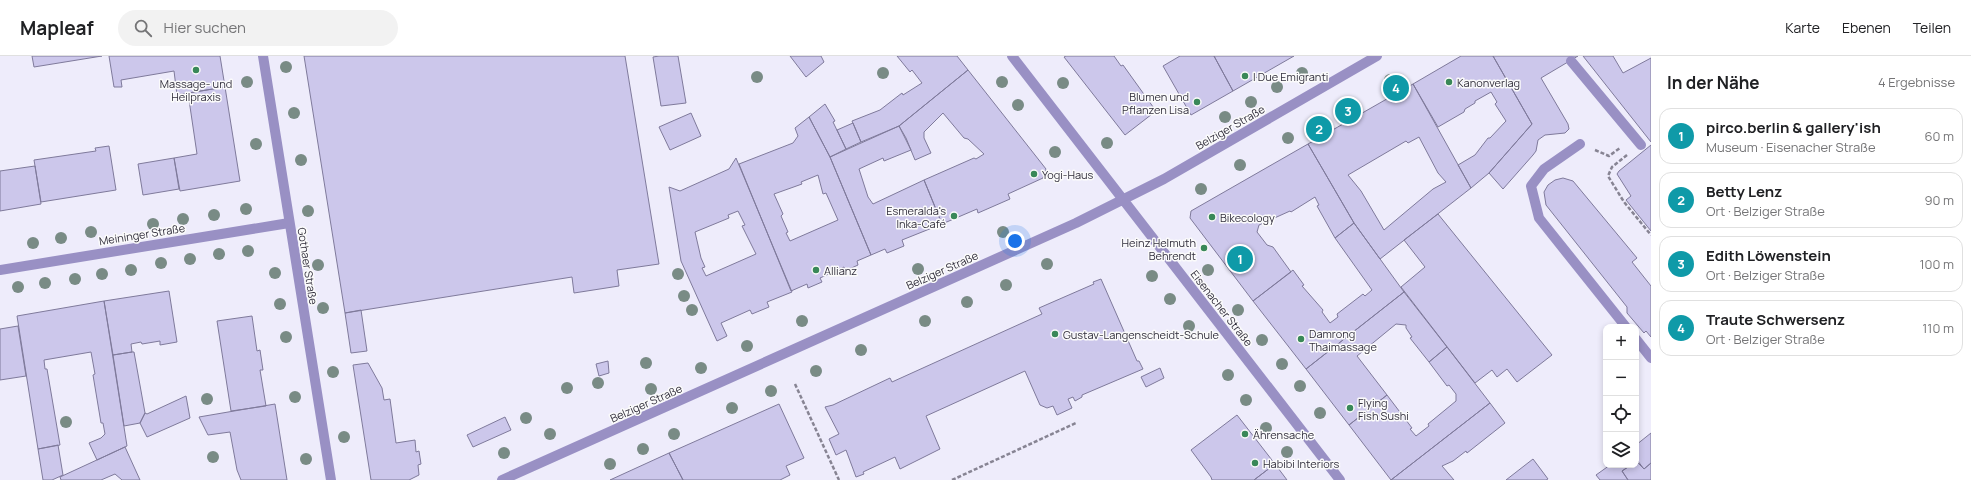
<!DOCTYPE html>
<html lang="de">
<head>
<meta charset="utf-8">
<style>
	body { margin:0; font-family:Manrope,sans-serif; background:#f2f2f2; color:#202124 }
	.controls { position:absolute; right:12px; bottom:12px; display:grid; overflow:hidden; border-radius:8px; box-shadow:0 2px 6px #0003 }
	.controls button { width:36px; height:36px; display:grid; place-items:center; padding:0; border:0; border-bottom:1px solid #e0e0e0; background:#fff; color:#202124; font:20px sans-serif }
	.you { position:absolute; left:1015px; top:185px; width:14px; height:14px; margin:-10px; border:3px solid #fff; border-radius:50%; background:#1a73e8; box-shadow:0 0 0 6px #1a73e833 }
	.badge { display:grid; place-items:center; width:26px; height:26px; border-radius:50%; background:#ea580c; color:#fff; font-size:13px; font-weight:700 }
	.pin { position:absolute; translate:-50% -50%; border:2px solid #fff; box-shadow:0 1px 4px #0006 }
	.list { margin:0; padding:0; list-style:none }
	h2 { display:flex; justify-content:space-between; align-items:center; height:52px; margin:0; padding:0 16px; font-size:17px }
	h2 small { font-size:13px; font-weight:400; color:#757577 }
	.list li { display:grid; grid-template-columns:26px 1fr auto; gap:12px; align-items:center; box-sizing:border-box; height:56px; margin:0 8px 8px; padding:0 8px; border:1px solid #e0e0e0; border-radius:12px }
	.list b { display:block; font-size:15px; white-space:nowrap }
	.list p { margin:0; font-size:13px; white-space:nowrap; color:#757577 }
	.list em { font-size:13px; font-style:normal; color:#757577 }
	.icon { flex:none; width:22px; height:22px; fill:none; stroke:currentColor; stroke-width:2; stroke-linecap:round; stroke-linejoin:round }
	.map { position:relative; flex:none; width:1651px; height:424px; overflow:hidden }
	header { display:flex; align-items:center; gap:24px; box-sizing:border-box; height:56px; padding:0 20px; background:#fff; border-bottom:1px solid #e0e0e0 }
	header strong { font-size:19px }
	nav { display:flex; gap:22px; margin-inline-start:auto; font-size:14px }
	.search { width:280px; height:36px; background:#f2f2f2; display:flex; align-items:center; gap:10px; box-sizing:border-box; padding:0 14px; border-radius:22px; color:#757577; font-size:15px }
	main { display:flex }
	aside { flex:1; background:#fff }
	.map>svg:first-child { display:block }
</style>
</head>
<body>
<header>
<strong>Mapleaf</strong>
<div class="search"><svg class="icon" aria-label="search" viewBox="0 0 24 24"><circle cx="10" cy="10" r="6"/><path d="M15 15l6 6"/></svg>Hier suchen</div>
<nav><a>Karte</a><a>Ebenen</a><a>Teilen</a></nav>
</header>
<main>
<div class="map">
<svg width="1651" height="424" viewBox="0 0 1651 424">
	<rect width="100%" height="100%" fill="#eeecfb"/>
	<path fill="#ccc7eb" stroke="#7f7a9b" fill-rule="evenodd" d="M32,0H102L34,11Z
		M109,0H220L225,31L177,39L174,15L121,24L122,31H114Z
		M304,0H625L659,208L617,214L619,230L574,237L572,221L345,257Z
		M659,0H678L686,47L661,50L653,1Z
		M790,0H821L824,6L806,21Z
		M897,0H957L968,14L899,70L861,86L852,65L880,54L902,37L903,39L922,27L912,14L910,16Z
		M1066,0H1114L1121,10L1123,9L1156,55L1125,79L1064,1Z
		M1180,0H1214L1233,35L1191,59L1163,10Z
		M1214,0H1294L1233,35Z
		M1461,0H1493L1532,68L1489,117L1471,132L1458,109L1475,99L1488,82H1490L1506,65L1495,48L1497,46L1491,36L1475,45V47L1465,53L1464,56L1438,71L1413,28Z
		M1493,0H1578L1541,22L1568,68L1569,73L1565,77L1545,79L1538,84L1536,95L1533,99L1503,133L1489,117L1532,68Z
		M1583,0H1613L1623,17L1651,2V86Z
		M968,14L1046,113L1043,122L1008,138L1010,143L978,157L977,153L942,168L924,124L974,102L976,103L984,98L968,83L964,82L943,57L924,76V82L931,97L915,104L906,82L899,70Z
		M1413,28L1471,132L1380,203L1354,167L1308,88ZM1419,81L1438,117L1446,126L1433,133L1384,174L1361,135L1348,119L1406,85L1408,87Z
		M225,31L240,125L180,135L174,102L197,98L188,37Z
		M825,48L835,65L833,66L846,93L830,101L809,61Z
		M691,57L701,80L670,94L659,71Z
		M809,61L830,101L871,199L857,205L858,209L845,215L844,211L820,222L822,226L808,232L807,228L791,235L739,108L793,87L798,80L795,72ZM818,119L823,138L826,137L838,164L790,185L786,177L788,176L781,160L783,158L774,138L802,128L801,126Z
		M853,67L861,86L846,93L837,74Z
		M899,70L911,94L884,105L883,102L859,113L868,141L873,148L924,124L942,168L902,184L904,190L887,197L885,193L871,199L830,101Z
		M1308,88L1354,167L1335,182L1317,150L1319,149L1315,141L1291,156L1290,155L1259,169L1257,176L1267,189L1273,191L1291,216L1253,245L1190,162L1191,155Z
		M1651,89V175L1626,144L1631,140L1617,118L1619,115Z
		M109,90L116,134L41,146L34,104L96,95L95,92Z
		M174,102L179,133L143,139L138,108Z
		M736,102L792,236L767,246L769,251L752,258L750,254L721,267L727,280L717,285L681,205L669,131L680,135L729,113ZM738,155L745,169L742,170L756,198L706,220L702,212L705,211L701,202L695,176L729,162L728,159Z
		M35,110L41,148L0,155V115Z
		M1563,122L1573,125L1637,202L1632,206L1651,230V281L1646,275L1644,277L1627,257V251L1546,149L1544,136L1548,129L1555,124Z
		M1438,158L1552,299L1517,326L1507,313L1497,321L1492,314L1475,327L1401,231L1425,211L1404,184Z
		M1354,167L1404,236L1306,313L1253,245L1293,214L1304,229L1302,230L1323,254L1322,256L1330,267L1338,261L1337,258L1363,238L1365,240L1372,234L1335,182Z
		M1101,223L1137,305H1139L1143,313L1082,339V341L1075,345L1073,341L1068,343L1072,352L1057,359L1053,350L1047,352L1040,349L1025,315L926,360L940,393L900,413L895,401L863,416L864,418L856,421L846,394L836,399L829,383L839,378L825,351L833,349L890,322L892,326L1042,258L1039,252L1094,228L1093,226Z
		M169,235L177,286L160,289V285L142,288L141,286L131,288L132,296L113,299L104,245Z
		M1404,236L1447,291L1429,306L1410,282L1412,281L1406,272V269L1396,268L1357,300L1387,339L1349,369L1306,313Z
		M104,245L127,390L97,404L89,387L101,382L105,378L103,367H101L93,319L95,318L91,296L44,304L45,313H47L60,389L38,393L17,260Z
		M361,254L367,295L351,297L345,257Z
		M252,260L257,295L260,294L263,314H260L266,350L231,355L217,265Z
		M18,270L26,320L0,324V273Z
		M1447,291L1490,347L1391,424L1349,369L1387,339L1412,372L1410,373L1416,380L1429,370L1428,368L1456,345V338L1449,329L1447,330L1429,306Z
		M132,296H134L145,357L140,367L124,370L113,299Z
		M608,305L609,317L599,320L596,308Z
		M368,307L382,332L384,344L390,343L396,387L415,384L416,396L419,395L421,408L418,409L419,419L409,424H371L353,309Z
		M1160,312L1164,322L1146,331L1141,321Z
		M186,340L190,362L147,381L140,367L145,357L147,358Z
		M1490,347L1505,367L1467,397L1466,395L1453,405L1442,410L1454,424H1391Z
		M275,348L287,424H241L237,414L230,376L208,379L199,361Z
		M779,348L804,402L786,410L790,419L780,424H683L669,397Z
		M1237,359L1275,408L1254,424H1212L1211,421L1191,394Z
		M505,361L511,374L473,391L467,379Z
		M1651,377V407L1644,413L1636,405V389Z
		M58,389L63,419L52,424H43L38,393Z
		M125,391L140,424H122L115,418L101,424H61L60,421Z
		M669,397L683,424H610Z
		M1533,403L1548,423L1546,424H1506Z
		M1637,404L1644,413L1651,407V424H1628L1622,415L1631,409H1636Z
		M1275,408L1287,424H1254Z
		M1610,409H1631L1622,415L1628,424H1600L1596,419Z"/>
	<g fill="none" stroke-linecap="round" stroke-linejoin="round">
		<path stroke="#878493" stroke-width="2.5" stroke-dasharray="4 2" stroke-linecap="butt" d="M1595,94L1609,100L1620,92
			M1627,99L1612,111L1608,120L1624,146L1651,179
			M795,328L839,424
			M952,424L1076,367"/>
		<path stroke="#9990c4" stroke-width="10" d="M263,0L331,424
			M1012,0L1340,424
			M1571,5L1641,89
			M1580,88L1544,113L1531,130L1539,162L1626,271
			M0,214L289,167
			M1636,283L1651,302
			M502,424L1076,167L1164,123L1377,0"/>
	</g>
	<g fill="#798b85">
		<circle cx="286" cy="11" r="6"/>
		<circle cx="883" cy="17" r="6"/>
		<circle cx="1302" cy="17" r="6"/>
		<circle cx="757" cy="21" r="6"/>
		<circle cx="1390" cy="24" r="6"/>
		<circle cx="247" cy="26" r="6"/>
		<circle cx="1002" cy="26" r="6"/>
		<circle cx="1063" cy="27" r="6"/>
		<circle cx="1277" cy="31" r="6"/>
		<circle cx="1251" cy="46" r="6"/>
		<circle cx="1347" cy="47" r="6"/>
		<circle cx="1018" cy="49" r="6"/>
		<circle cx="294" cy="57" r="6"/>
		<circle cx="1225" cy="61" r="6"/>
		<circle cx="1288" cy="82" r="6"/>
		<circle cx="1107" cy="87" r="6"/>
		<circle cx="256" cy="88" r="6"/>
		<circle cx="1055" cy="96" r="6"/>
		<circle cx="301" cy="104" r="6"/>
		<circle cx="1240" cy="109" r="6"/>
		<circle cx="1201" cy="133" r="6"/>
		<circle cx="246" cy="153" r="6"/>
		<circle cx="308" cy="155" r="6"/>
		<circle cx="214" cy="159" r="6"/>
		<circle cx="183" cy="163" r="6"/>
		<circle cx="153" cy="168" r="6"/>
		<circle cx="91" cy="176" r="6"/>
		<circle cx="1003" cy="176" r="6"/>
		<circle cx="61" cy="182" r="6"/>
		<circle cx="33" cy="187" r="6"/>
		<circle cx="248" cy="195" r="6"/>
		<circle cx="219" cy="198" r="6"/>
		<circle cx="190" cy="203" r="6"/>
		<circle cx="161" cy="207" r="6"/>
		<circle cx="1047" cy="208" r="6"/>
		<circle cx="318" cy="209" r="6"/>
		<circle cx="918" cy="213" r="6"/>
		<circle cx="131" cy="214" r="6"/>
		<circle cx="1208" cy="214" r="6"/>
		<circle cx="275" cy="217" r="6"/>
		<circle cx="102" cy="218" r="6"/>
		<circle cx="678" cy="218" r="6"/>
		<circle cx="1152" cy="220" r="6"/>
		<circle cx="75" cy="223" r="6"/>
		<circle cx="45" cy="227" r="6"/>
		<circle cx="1006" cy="229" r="6"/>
		<circle cx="18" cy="231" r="6"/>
		<circle cx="684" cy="240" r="6"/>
		<circle cx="1170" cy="243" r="6"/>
		<circle cx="967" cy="246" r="6"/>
		<circle cx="280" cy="248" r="6"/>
		<circle cx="323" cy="252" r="6"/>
		<circle cx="692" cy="254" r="6"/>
		<circle cx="1238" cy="254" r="6"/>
		<circle cx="802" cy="265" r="6"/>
		<circle cx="925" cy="265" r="6"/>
		<circle cx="1189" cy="270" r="6"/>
		<circle cx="286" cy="281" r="6"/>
		<circle cx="1262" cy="284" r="6"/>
		<circle cx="747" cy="290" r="6"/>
		<circle cx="861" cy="294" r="6"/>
		<circle cx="646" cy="307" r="6"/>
		<circle cx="1282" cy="308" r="6"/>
		<circle cx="701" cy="312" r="6"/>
		<circle cx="816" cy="315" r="6"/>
		<circle cx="333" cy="316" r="6"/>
		<circle cx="1228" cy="319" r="6"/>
		<circle cx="598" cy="327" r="6"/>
		<circle cx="1300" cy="330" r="6"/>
		<circle cx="567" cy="332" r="6"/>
		<circle cx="651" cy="333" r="6"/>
		<circle cx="771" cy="335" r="6"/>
		<circle cx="295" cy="341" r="6"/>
		<circle cx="207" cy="343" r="6"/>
		<circle cx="1246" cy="344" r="6"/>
		<circle cx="732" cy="352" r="6"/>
		<circle cx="1320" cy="357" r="6"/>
		<circle cx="526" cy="362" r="6"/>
		<circle cx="66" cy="366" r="6"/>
		<circle cx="1266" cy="372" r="6"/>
		<circle cx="550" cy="378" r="6"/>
		<circle cx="674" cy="378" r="6"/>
		<circle cx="344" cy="381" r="6"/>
		<circle cx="643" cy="393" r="6"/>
		<circle cx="1287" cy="396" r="6"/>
		<circle cx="504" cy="397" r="6"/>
		<circle cx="213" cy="401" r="6"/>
		<circle cx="306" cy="403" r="6"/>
		<circle cx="610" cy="408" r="6"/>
	</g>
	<g fill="#398858" stroke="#fbfbfb" stroke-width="1.5">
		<circle cx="196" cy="14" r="4"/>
		<circle cx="1245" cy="20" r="4"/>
		<circle cx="1449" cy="26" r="4"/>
		<circle cx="1197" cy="46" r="4"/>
		<circle cx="1034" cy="118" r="4"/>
		<circle cx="954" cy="160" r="4"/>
		<circle cx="1212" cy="161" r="4"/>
		<circle cx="1204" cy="192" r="4"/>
		<circle cx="816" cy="214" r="4"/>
		<circle cx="1055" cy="278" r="4"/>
		<circle cx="1301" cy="283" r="4"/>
		<circle cx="1350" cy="352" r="4"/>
		<circle cx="1245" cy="378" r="4"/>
		<circle cx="1255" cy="407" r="4"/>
	</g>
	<g text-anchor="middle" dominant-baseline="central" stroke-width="3" stroke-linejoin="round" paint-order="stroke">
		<g font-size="11" fill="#322f3d" stroke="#fbfbfb" text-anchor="start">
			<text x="1253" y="20">I Due Emigranti</text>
			<text x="1457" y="26">Kanonverlag</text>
			<text x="196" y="27" text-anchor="middle">Massage- und<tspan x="196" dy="13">Heilpraxis</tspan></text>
			<text x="1189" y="40" text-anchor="end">Blumen und<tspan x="1189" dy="13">Pflanzen Lisa</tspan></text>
			<text x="1042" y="118">Yogi-Haus</text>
			<text x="946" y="154" text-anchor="end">Esmeralda's<tspan x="946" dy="13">Inka-Café</tspan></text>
			<text x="1220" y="161">Bikecology</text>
			<text x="1196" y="186" text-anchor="end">Heinz Helmuth<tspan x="1196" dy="13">Behrendt</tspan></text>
			<text x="824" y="214">Allianz</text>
			<text x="1309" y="277">Damrong<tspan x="1309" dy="13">Thaimassage</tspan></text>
			<text x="1063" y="278">Gustav-Langenscheidt-Schule</text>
			<text x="1358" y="346">Flying<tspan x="1358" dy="13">Fish Sushi</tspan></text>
			<text x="1253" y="378">Ährensache</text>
			<text x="1263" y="407">Habibi Interiors</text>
		</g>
		<g font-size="11" fill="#322f3d" stroke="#fbfbfb">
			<text transform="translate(1230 71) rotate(-30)">Belziger Straße</text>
			<text transform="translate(142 178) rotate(-9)">Meininger Straße</text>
			<text transform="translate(308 210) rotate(81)">Gothaer Straße</text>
			<text transform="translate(942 214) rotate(-24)">Belziger Straße</text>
			<text transform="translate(1222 252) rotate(52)">Eisenacher Straße</text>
			<text transform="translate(646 347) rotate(-24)">Belziger Straße</text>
		</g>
	</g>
</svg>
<div class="controls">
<button>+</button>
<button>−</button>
<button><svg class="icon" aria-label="locate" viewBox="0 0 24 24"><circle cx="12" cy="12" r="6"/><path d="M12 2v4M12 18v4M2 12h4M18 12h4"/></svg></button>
<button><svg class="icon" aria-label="layers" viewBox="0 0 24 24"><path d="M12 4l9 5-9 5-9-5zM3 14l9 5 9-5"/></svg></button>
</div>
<div class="you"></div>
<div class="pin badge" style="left:1240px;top:203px;background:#0f9aa8">1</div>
<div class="pin badge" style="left:1319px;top:73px;background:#0f9aa8">2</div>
<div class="pin badge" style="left:1348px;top:55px;background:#0f9aa8">3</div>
<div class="pin badge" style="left:1396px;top:32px;background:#0f9aa8">4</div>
</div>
<aside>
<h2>In der Nähe<small>4 Ergebnisse</small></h2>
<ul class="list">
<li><span class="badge" style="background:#0f9aa8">1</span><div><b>pirco.berlin &amp; gallery'ish</b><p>Museum · Eisenacher Straße</p></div><em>60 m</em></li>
<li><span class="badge" style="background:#0f9aa8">2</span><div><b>Betty Lenz</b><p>Ort · Belziger Straße</p></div><em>90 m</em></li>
<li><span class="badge" style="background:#0f9aa8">3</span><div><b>Edith Löwenstein</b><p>Ort · Belziger Straße</p></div><em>100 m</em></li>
<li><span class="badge" style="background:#0f9aa8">4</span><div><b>Traute Schwersenz</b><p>Ort · Belziger Straße</p></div><em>110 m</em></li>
</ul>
</aside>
</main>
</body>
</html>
